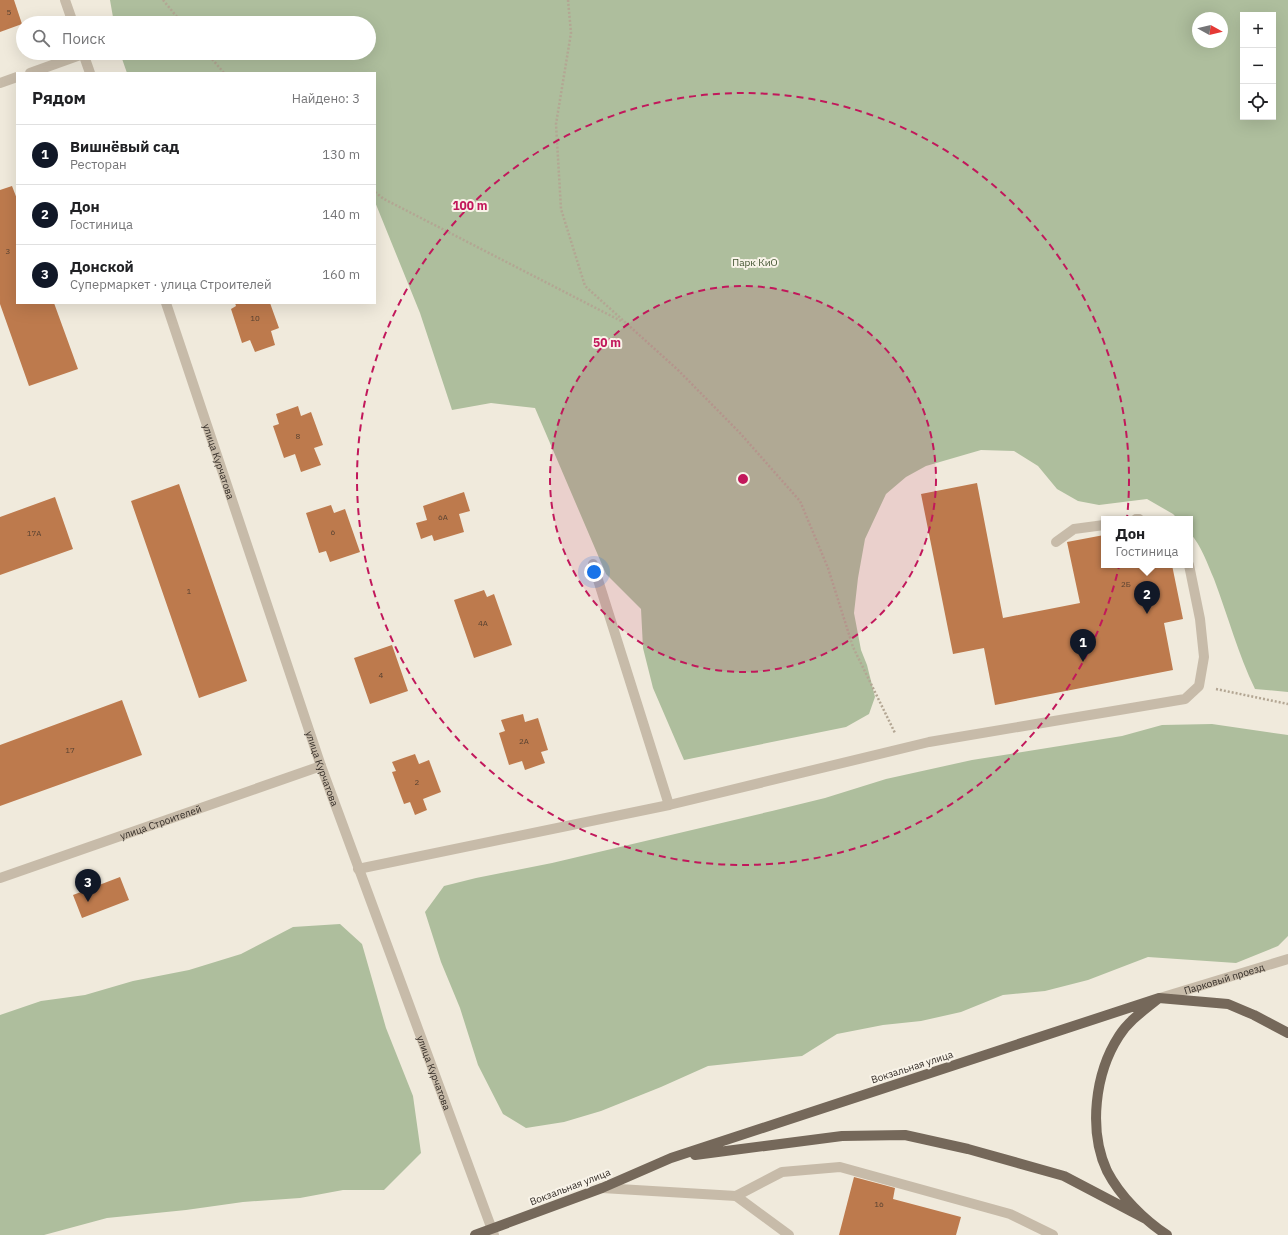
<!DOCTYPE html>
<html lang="ru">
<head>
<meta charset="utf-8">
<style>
	body { margin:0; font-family:"IBM Plex Sans",sans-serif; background:#f6f6f6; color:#202124 }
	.controls { position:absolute; right:12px; top:12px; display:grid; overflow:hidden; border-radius:0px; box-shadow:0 4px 16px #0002 }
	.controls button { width:36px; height:36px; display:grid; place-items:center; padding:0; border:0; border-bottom:1px solid #e0e0e0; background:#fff; color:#202124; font:20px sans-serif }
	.compass { position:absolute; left:1192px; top:12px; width:36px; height:36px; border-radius:50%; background:#fff; box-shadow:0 4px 16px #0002; rotate:98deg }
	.you { position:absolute; left:594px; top:572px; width:14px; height:14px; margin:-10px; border:3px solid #fff; border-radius:50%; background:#1a73e8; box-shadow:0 0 0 6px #1a73e833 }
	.badge { display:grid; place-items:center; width:26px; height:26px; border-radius:50%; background:#111827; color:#fff; font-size:13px; font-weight:700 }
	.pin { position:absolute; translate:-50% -33px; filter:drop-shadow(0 1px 2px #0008) }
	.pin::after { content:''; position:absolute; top:21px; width:14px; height:12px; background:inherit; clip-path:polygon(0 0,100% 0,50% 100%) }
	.popup { position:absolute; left:1101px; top:516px; width:92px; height:52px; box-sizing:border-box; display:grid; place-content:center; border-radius:0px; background:#fff; filter:drop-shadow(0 1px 3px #0005); font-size:13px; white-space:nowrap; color:#757577 }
	.popup b { font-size:15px; color:#202124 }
	.popup::after { content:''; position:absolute; left:50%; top:100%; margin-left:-8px; border:8px solid transparent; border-top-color:#fff }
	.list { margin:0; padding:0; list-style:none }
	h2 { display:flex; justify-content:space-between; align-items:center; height:52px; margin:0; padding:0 16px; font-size:17px }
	h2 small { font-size:13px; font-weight:400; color:#757577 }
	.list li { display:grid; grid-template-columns:26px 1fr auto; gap:12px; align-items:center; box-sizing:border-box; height:60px; padding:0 16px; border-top:1px solid #e0e0e0 }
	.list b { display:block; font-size:15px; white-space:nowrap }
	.list p { margin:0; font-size:13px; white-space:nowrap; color:#757577 }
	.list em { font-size:13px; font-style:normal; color:#757577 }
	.icon { flex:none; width:22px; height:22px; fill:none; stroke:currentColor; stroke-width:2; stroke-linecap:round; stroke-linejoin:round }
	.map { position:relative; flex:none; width:1288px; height:1235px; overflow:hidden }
	.search { position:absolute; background:#fff; box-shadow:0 4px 16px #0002; left:16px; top:16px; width:360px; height:44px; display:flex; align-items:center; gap:10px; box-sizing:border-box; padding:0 14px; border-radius:22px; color:#757577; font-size:15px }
	.panel { position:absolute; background:#fff; box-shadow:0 4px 16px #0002; left:16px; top:72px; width:360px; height:232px; border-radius:0px }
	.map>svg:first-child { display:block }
</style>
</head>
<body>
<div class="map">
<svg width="1288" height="1235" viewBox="0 0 1288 1235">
	<rect width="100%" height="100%" fill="#f0eadc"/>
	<path fill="#aebe9d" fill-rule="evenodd" d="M110,0H1288V692L1255,689C1238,654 1228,616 1214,579C1207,563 1202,547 1190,533V519H1178L1173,514L1147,499L1099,505L1078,501L1057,489L1038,466L1014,451L981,450L926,466L906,477L886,494L865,539L858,578L854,613L861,650L867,665L875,697L869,714L846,727L684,760L653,688L643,648L641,609L606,574L535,408L491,403L452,410L420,313L375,202V73H127L120,53H369V23H114ZM1243,15H1273V117H1243ZM1198,18H1222V42H1198Z
		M1212,724L1288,735V936L1278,946L1236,963L1148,957L1088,980L1045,991L1003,995L961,1012L921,1021L883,1025L837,1034L802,1056L708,1066L661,1087L601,1111L564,1122L526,1128L503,1114L478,1065L460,1008L441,962L425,912L444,886L476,878L552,863L772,811L825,798L886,779L972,760L1122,736L1162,725Z
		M340,924L362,944L386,1028L413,1096L421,1153L384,1190H343L300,1198L243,1202L186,1210L107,1218L44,1235H0V1015L41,1001L85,995L133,981L189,970L241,954L293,927Z"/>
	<path fill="#bd7a4d" d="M0,0H14L22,24L0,32Z
		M12,186L17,199V303H54L78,369L29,386L0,304V190Z
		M235,303H270L279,328L271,331L275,345L255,352L250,340L242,343L231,309L236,306Z
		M298,406L301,416L311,412L323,445L314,448L321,465L301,472L295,454L284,458L273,426L279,424L276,414Z
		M977,483L1003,618L1080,603L1067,542L1104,535V565H1172L1183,619L1164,623L1173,670L995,705L984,648L953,654L921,494Z
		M179,484L247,681L199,698L131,501Z
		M464,492L470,511L459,514L464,532L434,541L432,535L421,539L416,523L427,520L423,506Z
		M55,497L73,549L0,575V517Z
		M331,505L334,513L345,509L360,552L330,562L326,551L319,553L306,513Z
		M484,590L487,597L494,594L512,645L474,658L454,600Z
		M392,645L408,691L370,704L354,658Z
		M122,700L142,755L0,806V745Z
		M523,714L525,722L538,718L548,750L541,752L545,763L525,770L522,761L509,765L499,733L505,731L501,720Z
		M415,754L419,764L429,760L441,792L423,799L427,810L415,815L410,802L404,804L392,772L396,771L392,762Z
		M120,877L129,900L82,918L73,895Z
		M854,1177L895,1188L893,1199L961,1217L956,1235H839Z"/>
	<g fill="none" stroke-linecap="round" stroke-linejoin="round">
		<path stroke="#b3a693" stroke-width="2.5" stroke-dasharray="2 2" stroke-linecap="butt" d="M163,0L182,23
			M568,0L571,33L556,124L561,209L585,286L678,370L740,433L800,501L828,568L853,647L895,733
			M207,53L224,73
			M375,192L384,199L623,322
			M1216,689L1288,704"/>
		<g stroke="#c7bba9" stroke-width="10">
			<path d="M65,0L73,23"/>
			<path d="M83,53L90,73"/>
			<path d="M30,73L83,54"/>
			<path d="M0,83L17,77"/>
			<path id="s1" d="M166,303L321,766L494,1235"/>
			<path d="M1136,519H1139"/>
			<path d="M1056,542L1074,529L1104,525"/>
			<path d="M593,564L669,805"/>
			<path d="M358,869L669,805L929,742L1185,699L1199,686L1204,657L1200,619L1189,565"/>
			<path id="s2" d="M0,878L321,766"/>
			<path id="s3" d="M1160,998L1288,959"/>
			<path d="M602,1188L736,1196L782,1172L840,1167L1010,1214L1053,1235"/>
			<path d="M736,1196L789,1235"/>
		</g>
		<path stroke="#75685a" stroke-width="10" d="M695,1155L842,1136L905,1135L968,1149L1064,1176L1146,1219
			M475,1235L602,1188L671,1158L1159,998
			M1167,1235C1144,1220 1120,1196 1107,1171C1088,1130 1095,1073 1119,1036C1129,1020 1146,1009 1159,998L1228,1004L1254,1015L1288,1033"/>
	</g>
	<circle cx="743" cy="479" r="193" fill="#c2185b" fill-opacity=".12"/>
	<g fill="none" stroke="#c2185b" stroke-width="2" stroke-dasharray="7 5">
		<circle cx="743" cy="479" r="193"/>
		<circle cx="743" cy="479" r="386"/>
	</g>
	<g text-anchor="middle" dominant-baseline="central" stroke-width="4" stroke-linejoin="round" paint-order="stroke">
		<g font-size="8" fill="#574131">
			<text x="9" y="12">5</text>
			<text x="8" y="251">3</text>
			<text x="255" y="318">10</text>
			<text x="298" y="436">8</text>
			<text x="443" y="517">6А</text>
			<text x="333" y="532">6</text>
			<text x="34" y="533">17А</text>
			<text x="1126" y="584">2Б</text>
			<text x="189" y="591">1</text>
			<text x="483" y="623">4А</text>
			<text x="381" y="675">4</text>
			<text x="524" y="741">2А</text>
			<text x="70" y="750">17</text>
			<text x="417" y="782">2</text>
			<text x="879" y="1204">16</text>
		</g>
		<g font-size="10" fill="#3f512e" stroke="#f8f3e8">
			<text x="755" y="262">Парк КиО</text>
		</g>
		<g font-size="10" fill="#352e28" stroke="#f8f3e8">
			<text stroke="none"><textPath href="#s1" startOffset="167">улица Курчатова</textPath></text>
			<text stroke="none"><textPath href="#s1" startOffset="491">улица Курчатова</textPath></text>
			<text stroke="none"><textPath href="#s2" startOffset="170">улица Строителей</textPath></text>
			<text stroke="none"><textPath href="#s3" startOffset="67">Парковый проезд</textPath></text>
			<text transform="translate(912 1067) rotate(-18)">Вокзальная улица</text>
			<text stroke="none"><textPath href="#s1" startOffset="815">улица Курчатова</textPath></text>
			<text transform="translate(570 1187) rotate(-21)">Вокзальная улица</text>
		</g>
	</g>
	<circle cx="743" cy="479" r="6" fill="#c2185b" stroke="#f8f3e8" stroke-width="2"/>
	<g font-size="12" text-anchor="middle" font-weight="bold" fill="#c2185b" stroke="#f8f3e8" stroke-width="4" stroke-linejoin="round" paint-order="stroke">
		<text x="470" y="210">100 m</text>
		<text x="607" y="347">50 m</text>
	</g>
</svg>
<div class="controls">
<button>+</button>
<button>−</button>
<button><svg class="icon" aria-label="locate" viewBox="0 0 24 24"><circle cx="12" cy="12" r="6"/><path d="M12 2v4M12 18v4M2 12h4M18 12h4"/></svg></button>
</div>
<svg class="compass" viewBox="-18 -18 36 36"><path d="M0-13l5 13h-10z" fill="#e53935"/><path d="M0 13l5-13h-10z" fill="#757577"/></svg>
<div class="you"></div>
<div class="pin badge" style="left:1083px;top:662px">1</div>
<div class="pin badge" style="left:1147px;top:614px">2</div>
<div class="popup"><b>Дон</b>Гостиница</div>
<div class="pin badge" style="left:88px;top:902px">3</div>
<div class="search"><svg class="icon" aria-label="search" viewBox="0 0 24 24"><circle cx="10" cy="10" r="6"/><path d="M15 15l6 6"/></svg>Поиск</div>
<section class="panel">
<h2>Рядом<small>Найдено: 3</small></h2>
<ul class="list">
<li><span class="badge">1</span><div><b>Вишнёвый сад</b><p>Ресторан</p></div><em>130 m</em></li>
<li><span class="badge">2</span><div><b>Дон</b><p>Гостиница</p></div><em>140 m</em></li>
<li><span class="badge">3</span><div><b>Донской</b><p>Супермаркет · улица Строителей</p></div><em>160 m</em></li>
</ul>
</section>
</div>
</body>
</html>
